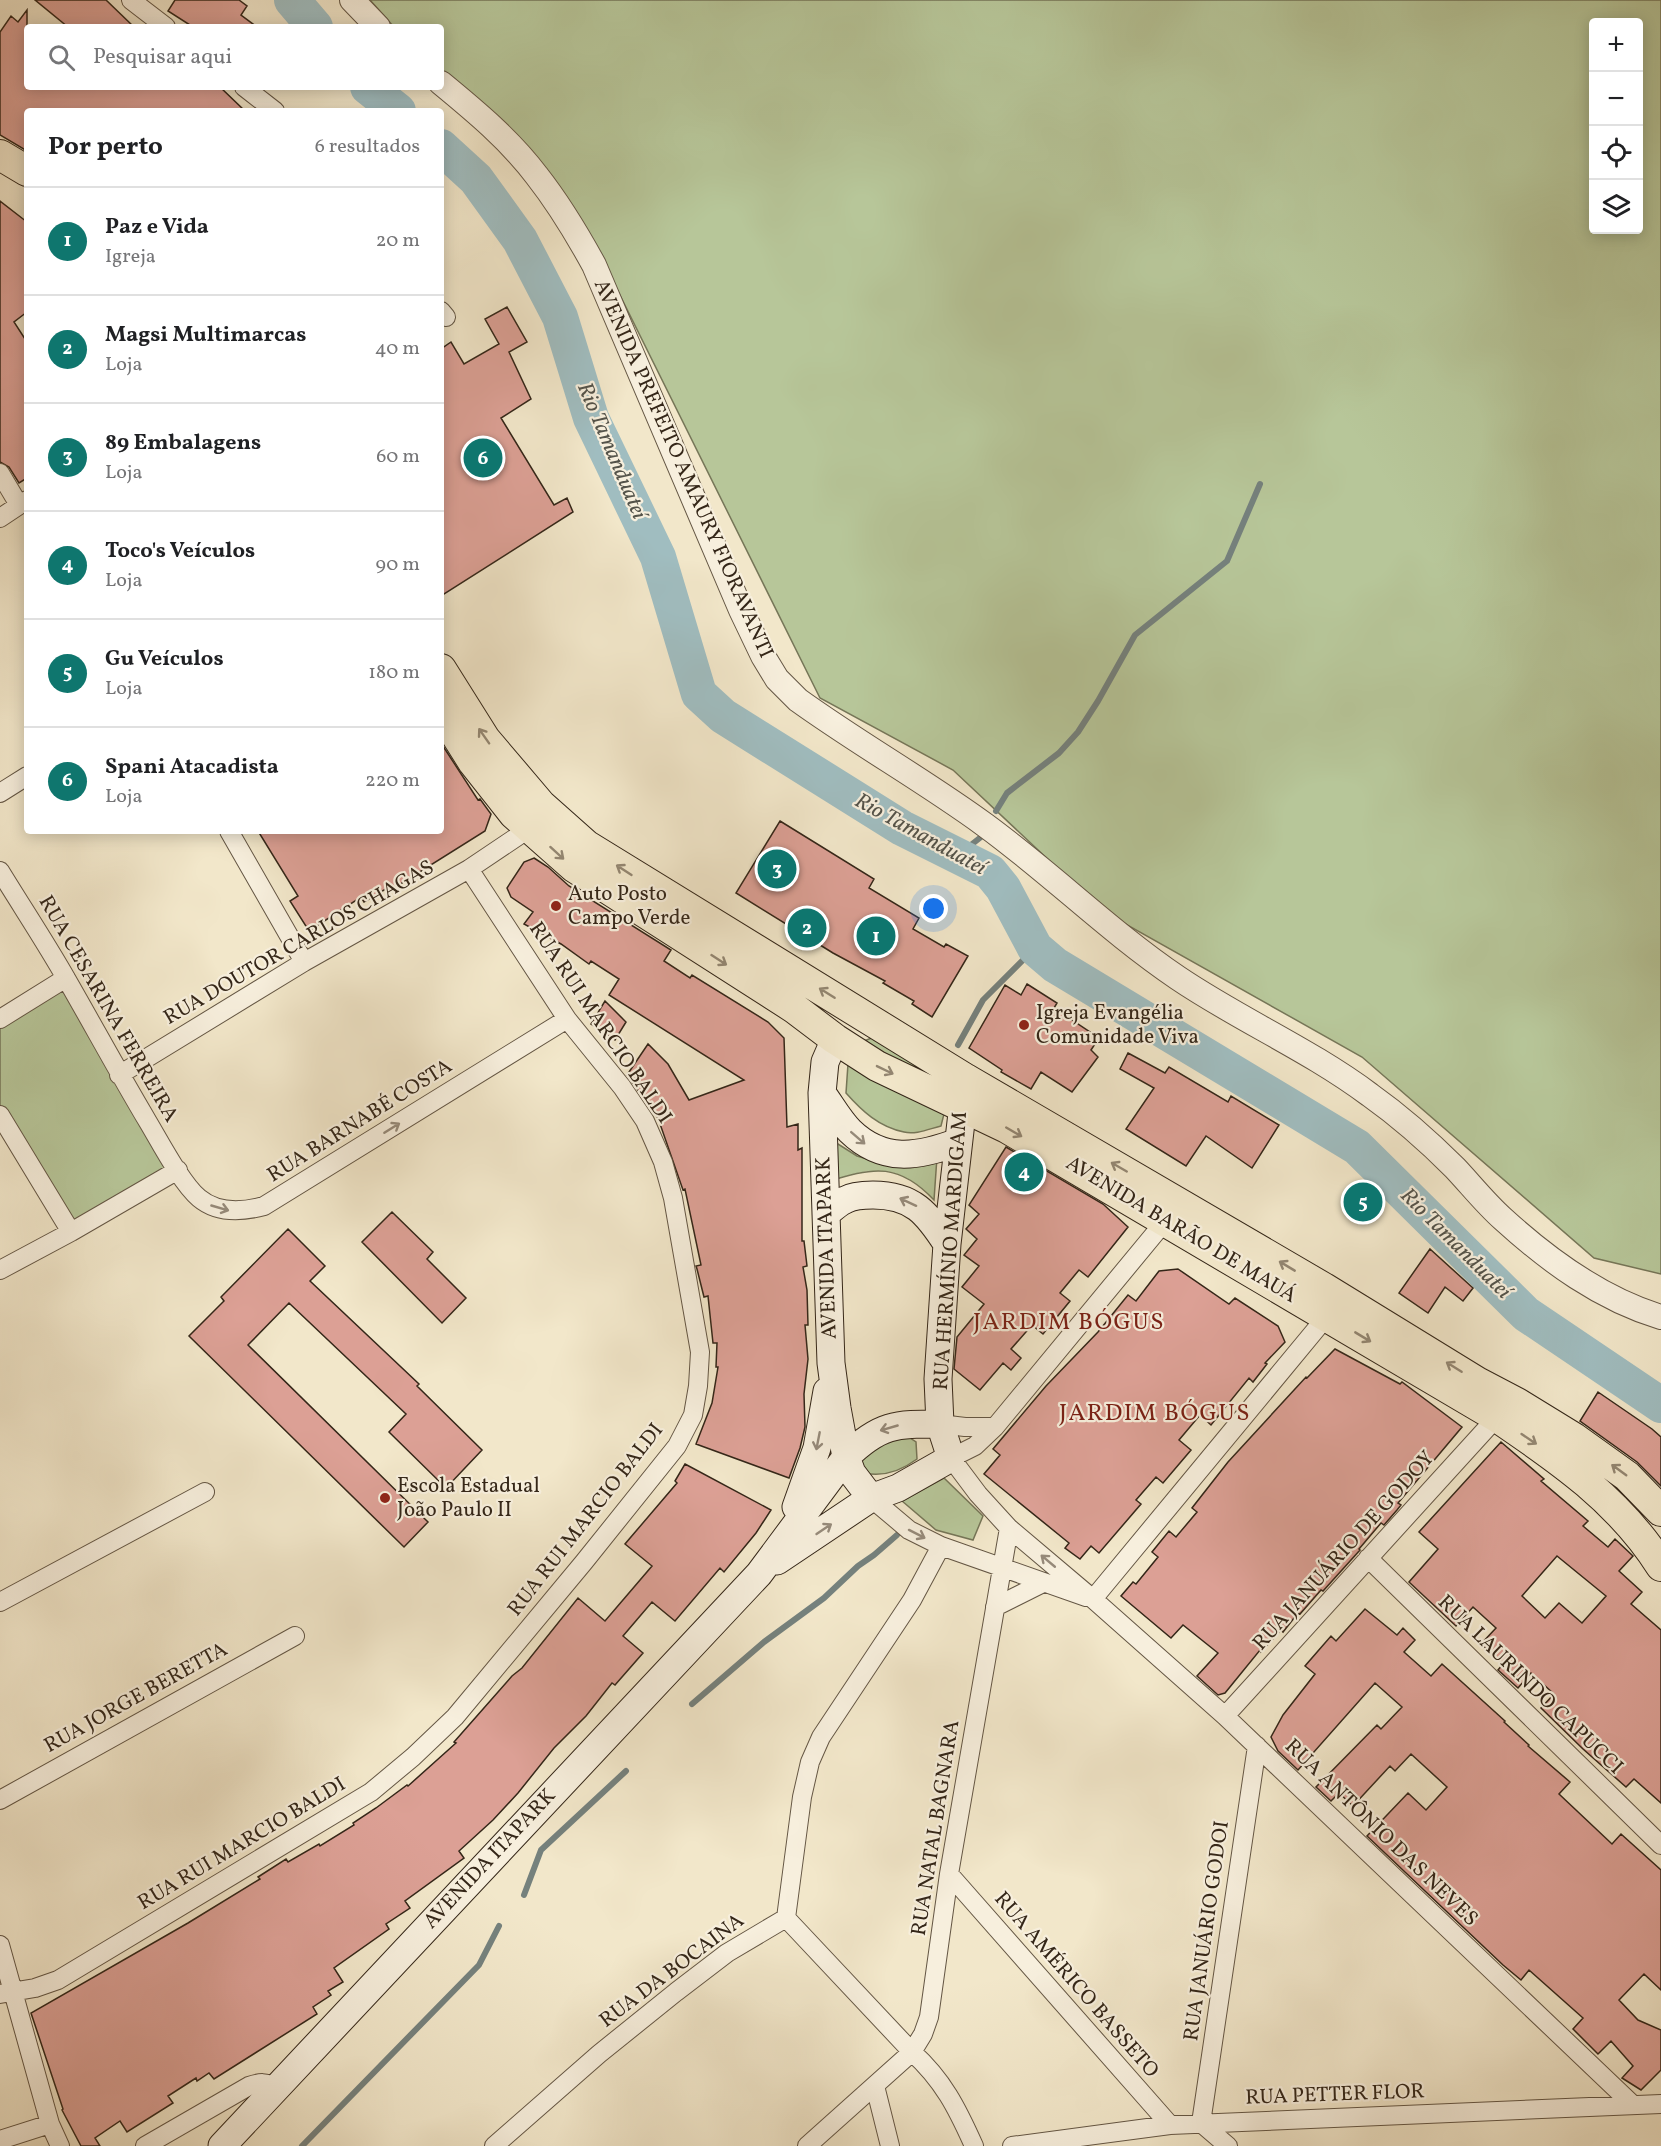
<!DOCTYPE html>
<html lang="pt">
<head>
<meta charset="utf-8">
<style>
	body { margin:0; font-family:Vollkorn,serif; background:#f2f2f2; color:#202124 }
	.controls { position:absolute; right:18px; top:18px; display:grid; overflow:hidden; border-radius:6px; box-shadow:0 3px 15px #0003 }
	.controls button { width:54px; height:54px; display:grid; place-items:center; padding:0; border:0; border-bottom:2px solid #e0e0e0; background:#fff; color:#202124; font:30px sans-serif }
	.you { position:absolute; left:934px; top:909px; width:21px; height:21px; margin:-15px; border:4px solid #fff; border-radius:50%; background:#1a73e8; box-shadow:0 0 0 9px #1a73e833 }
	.badge { display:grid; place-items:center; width:39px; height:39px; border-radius:50%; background:#0f766e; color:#fff; font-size:20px; font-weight:700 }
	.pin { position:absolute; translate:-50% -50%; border:3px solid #fff; box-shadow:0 2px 6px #0006 }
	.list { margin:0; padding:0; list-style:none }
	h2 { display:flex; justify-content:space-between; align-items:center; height:78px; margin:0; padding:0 24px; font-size:26px }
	h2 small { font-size:20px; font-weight:400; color:#757577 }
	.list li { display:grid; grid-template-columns:39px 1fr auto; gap:18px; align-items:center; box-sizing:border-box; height:108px; padding:0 24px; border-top:2px solid #e0e0e0 }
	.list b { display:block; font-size:22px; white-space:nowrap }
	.list p { margin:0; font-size:20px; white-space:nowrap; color:#757577 }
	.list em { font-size:20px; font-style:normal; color:#757577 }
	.icon { flex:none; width:33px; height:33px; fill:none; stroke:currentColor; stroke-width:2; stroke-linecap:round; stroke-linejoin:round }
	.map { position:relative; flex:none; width:1661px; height:2146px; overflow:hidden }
	.search { position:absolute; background:#fff; box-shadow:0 3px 15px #0003; left:24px; top:24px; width:420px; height:66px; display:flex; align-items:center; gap:15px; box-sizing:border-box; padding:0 21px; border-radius:6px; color:#757577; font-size:22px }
	.panel { position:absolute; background:#fff; box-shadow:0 3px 15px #0003; left:24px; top:108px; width:420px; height:726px; border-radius:6px }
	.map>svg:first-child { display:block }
</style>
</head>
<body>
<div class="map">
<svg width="1661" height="2146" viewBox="0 0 1661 2146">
	<rect width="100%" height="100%" fill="#f2e7ca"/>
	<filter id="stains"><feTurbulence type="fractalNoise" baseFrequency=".00333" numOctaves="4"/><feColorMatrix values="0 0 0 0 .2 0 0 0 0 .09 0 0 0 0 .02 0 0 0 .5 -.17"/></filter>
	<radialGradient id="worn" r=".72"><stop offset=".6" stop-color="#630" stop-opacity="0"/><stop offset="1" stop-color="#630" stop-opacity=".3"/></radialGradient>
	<path fill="#b7c699" stroke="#767658" stroke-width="1.5" fill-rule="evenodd" d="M370,0H1661V1274L1594,1258L1362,1057L1104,912L953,770L820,698L599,253L441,79V27H394ZM1594,22H1638V230H1594Z
		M63,987L168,1169L71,1226L0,1107V1025Z
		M874,1037L933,1068L946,1089L864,1041Z
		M848,1064L945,1110L941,1126C929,1129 915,1135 904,1132C879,1127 862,1111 846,1093Z
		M830,1139L857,1156L881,1163L937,1157L934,1200C900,1164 874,1166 830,1181Z
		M901,1432L916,1442L917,1459C901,1471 883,1477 864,1473L859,1464L861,1453Z
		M944,1478L983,1516L973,1540L936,1530L902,1501Z"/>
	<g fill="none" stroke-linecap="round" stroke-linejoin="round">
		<path stroke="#75817d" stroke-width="6" d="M996,811L1007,793L1059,753L1078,732L1098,701L1135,635L1227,561L1260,484
			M957,856L981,837
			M958,1045L983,1000L1035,948
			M692,1704L764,1642L824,1598L858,1566L874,1555L897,1535
			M524,1895L541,1850L626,1771
			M302,2146L479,1965L499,1926"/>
		<path stroke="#a0bdc0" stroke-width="36" d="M292,0L315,27
			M368,87L398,111
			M441,147L476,179L520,240L560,317L591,418L658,557L699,694L723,716L902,828L990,872L1003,888L1035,948L1055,965L1357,1147L1526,1314L1661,1405"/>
	</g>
	<path fill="#dca095" stroke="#342618" stroke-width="1.5" fill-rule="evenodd" d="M35,0H106L134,27H68Z
		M175,0H239L247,6L241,15L257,27H193L168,11Z
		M27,10V87H220L245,111H27V151L0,135V32L11,16L18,22Z
		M0,201L27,222V312L14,322L27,342V478L19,483L9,467L0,462Z
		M507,307L527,342L509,352L531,399L501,418L554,505L567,498L573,512L441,596V349L451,342L464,364L499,344L485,319Z
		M441,743L478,800L480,799L491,814L485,831L391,890L389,887L364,902L361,897L309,931L290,901L298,896L258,831H441Z
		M780,821L874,879L869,888L919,918L913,929L944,947L946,944L968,956L932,1017L912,1004L914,1001L883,983L885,981L833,953L736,893Z
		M534,858L548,867L569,886L671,950L664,961L690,978L692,975L768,1022L784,1038L787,1127L798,1124V1150L802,1148V1241H804L807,1266L803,1267L807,1290L808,1325H805L808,1359L804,1394L805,1427L800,1448L789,1478L696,1444L712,1403L718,1367H716L717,1343H713L708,1296L704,1297L697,1269L696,1266L701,1265L685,1189L683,1190L658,1118L627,1075L648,1044L668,1064L689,1100L744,1080L609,995L619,979L591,961L589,964L561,944L524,924L533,912L511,897L507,888L524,862Z
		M1027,984L1057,1003L1054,1008L1099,1038L1091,1050L1098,1057L1072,1092L1041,1072L1031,1089L1001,1072L1002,1070L969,1048L1005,985L1021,995Z
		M605,1001L626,1022L615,1040L591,1024Z
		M1128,1053L1165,1073L1169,1067L1228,1102L1231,1096L1279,1125L1252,1168L1206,1136L1186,1166L1126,1129L1154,1088L1120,1069Z
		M1006,1147L1103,1204L1128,1227L1088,1277L1079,1270L1060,1293L1070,1301L1043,1334L1032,1325L1011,1349L1021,1358L1011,1370L1003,1363L980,1390L954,1369L957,1337L984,1304L962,1287L979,1266L964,1255L977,1239L966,1229L979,1214L969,1205Z
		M392,1212L433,1252L427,1259L466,1298L442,1323L362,1242Z
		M288,1229L325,1266L310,1281L419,1384L417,1386L482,1450L446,1488L389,1432L406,1414L289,1303L248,1345L428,1522L404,1547L189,1336L224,1301L221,1297Z
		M1430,1249L1473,1288L1463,1301L1445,1287L1428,1313L1399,1293Z
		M1178,1269L1229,1304L1235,1298L1278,1326L1285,1342L1265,1363L1267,1364L1253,1382L1249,1378L1211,1425L1200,1415L1179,1440L1191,1450L1163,1483L1156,1477L1136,1500L1141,1504L1099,1553L1091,1546L1080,1559L1065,1548L1069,1543L984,1474L1000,1455L993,1449L1046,1386L1098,1332L1128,1295L1136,1301L1159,1271Z
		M1335,1349L1400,1384L1402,1382L1462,1427L1398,1503L1401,1505L1397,1510L1384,1525L1381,1523L1359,1549L1360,1550L1323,1591L1321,1590L1300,1614L1298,1613L1283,1632L1281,1630L1261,1652L1260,1650L1225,1693L1218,1695L1197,1676L1218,1653L1183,1625L1171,1638L1121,1596L1133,1582L1136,1584L1158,1557L1152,1552L1169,1531L1176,1537L1197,1512L1192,1508L1228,1462L1306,1377L1307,1378Z
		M1598,1392L1652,1429L1661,1437V1486L1637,1462L1580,1421Z
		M1501,1442L1544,1479L1541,1481L1588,1521L1583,1526L1608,1547L1615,1539L1633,1556L1619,1571L1642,1592L1631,1604L1661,1630V1803L1634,1779L1626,1787L1583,1749L1541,1708L1554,1694L1531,1673L1518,1688L1498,1670L1503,1664L1481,1644L1496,1628L1473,1607L1456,1626L1409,1582L1438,1549L1419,1532ZM1557,1556L1606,1596L1582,1623L1559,1603L1545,1618L1522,1596Z
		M685,1464L771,1510L756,1533L724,1572L720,1568L675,1621L652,1602L623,1636L643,1653L615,1685L612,1683L586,1716L554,1748L518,1793L493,1820L459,1851L464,1858L405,1901L410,1908L386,1924L389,1929L334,1968L343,1982L328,1991L331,1995L313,2007L317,2014L214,2079L209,2073L197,2081L196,2078L168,2096L173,2103L127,2132L120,2121L95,2138L100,2146H81L62,2110L63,2109L31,2013L188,1923L260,1879L258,1877L286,1859L288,1862L319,1844L320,1846L354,1825L353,1823L376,1808L407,1785L408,1786L456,1743L454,1742L512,1676L522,1668L578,1598L605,1621L652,1566L625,1544L677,1483L675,1481Z
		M1365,1609L1397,1635L1403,1628L1415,1640L1404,1652L1431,1676L1442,1664L1505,1721L1504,1722L1529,1745L1528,1746L1570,1782L1559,1794L1612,1844L1621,1834L1661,1870V1990L1644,1974L1619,2000L1638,2020L1661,2030V2070L1641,2090L1622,2078L1633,2066L1611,2041L1598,2054L1573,2029L1583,2018L1529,1970L1521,1980L1503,1965L1367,1836L1408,1793L1426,1810L1447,1787L1411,1754L1395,1771L1390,1766L1353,1806L1339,1793L1331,1801L1316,1787L1377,1725L1381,1729L1402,1707L1375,1683L1298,1770L1278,1751L1271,1737L1283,1715L1315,1674L1305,1666L1331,1636L1336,1641Z"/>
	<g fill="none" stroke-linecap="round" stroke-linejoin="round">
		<g stroke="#645644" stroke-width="20">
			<path id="minor" d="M131,0L166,27
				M244,87L275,111
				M441,311L446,317
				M0,473L19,505
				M0,518L27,500
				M0,793L27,776
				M229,831L304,962
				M0,871C22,907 46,943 67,980C94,1027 120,1075 148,1122C160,1142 182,1184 199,1198C218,1214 242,1212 264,1206L567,1019
				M0,1019L66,978
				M119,1075L304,962L469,869L530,828
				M0,1115L71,1232
				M1166,1220L995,1427L975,1446L951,1458L978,1494L1009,1528L1093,1599L1225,1716L1633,2105
				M0,1270L71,1232L178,1170
				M940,1424L965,1427H995
				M871,1498L909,1530L941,1546L1086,1597
				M1368,1558L1661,1845
				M1093,1599L1327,1316
				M0,1602L205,1492
				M995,1607L1043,1583
				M1225,1716L1497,1417
				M0,1800L295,1636
				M949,1874L1170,2125
				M786,1918L802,1797L810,1762L821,1737L912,1600L941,1546
				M786,1918L912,2052C943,2080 957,2108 974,2146
				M0,1945L50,2124L60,2146
				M0,1994L35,1988L58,1980L371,1792L413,1757L455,1717L584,1562L677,1446L693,1415L698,1386L700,1352L673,1198L663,1162L645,1121L622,1087L567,1019L469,869
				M875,2086L890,2146
				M0,2140L50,2124
				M145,2146L249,2086C260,2082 266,2082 276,2087
				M494,2146L599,2054L676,1992L727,1953L786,1918
				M807,2146L912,2052L923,2034L929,2017L949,1874L1009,1528
				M1012,2146L1170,2125L1661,2104
				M1228,2146L1201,2123L1257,1746"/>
		</g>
		<g stroke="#645644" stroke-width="26">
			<path id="tertiary" d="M352,0L378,27
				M441,83C475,111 510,140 537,176C559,204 577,234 594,265L741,610L763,656L777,679L798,700C859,744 925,781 985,825C1052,874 1110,932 1178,978C1240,1020 1310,1050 1370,1095C1401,1117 1429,1142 1455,1168C1471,1185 1486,1204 1503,1219C1549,1261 1601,1299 1661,1317"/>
		</g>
		<g stroke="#342618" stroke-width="29">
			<path id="secondary" d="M835,1039L825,1062L822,1093L831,1363L837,1408L846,1457L852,1473L871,1498
				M822,1093C831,1105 839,1120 850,1131C883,1163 918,1157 958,1142
				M826,1214C832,1209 838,1203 845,1200C852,1196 864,1195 873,1195C913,1195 927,1213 947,1244
				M796,1507L817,1448L827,1391
				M777,1561L871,1498L898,1488L951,1458L940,1424L938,1379L947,1244L965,1087
				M222,2146L759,1574L846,1457C880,1424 895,1424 940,1424"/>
		</g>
		<g stroke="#342618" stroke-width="32">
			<path id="primary" d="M0,155L27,171
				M441,669L485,739L541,805L586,845L966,1079L1324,1288L1477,1382L1517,1403L1574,1438L1627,1476L1661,1511
				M441,711L473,762L514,814L574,867L794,1008L835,1039L877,1066L1007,1128L1497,1417C1559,1459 1620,1501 1661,1566"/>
		</g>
		<use href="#minor" stroke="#f7efdd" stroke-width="18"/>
		<use href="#tertiary" stroke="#f7efdd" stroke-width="24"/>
		<use href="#secondary" stroke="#f7efdd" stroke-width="27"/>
		<use href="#primary" stroke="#f2e7ca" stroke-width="30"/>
	</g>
	<defs><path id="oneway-shaft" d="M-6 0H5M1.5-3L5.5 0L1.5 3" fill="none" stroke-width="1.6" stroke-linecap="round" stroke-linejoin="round" transform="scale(1.5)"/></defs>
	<g stroke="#938671">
		<use href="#oneway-shaft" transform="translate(484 736) rotate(-125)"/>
		<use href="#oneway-shaft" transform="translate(557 853) rotate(42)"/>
		<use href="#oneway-shaft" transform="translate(624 870) rotate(-147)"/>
		<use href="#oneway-shaft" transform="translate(719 960) rotate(33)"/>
		<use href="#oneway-shaft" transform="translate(827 993) rotate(-148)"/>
		<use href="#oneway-shaft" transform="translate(885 1070) rotate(26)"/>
		<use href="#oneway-shaft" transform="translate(1014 1132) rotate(30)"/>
		<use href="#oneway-shaft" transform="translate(1119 1167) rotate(-150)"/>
		<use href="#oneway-shaft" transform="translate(1287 1266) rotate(-149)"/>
		<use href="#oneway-shaft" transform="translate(1363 1337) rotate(31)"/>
		<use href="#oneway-shaft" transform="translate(1454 1367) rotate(-148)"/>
		<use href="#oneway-shaft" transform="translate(1529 1439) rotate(34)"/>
		<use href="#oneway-shaft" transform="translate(1619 1470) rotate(-144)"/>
	</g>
	<g stroke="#968a7a">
		<use href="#oneway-shaft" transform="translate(392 1128) rotate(-32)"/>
		<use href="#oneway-shaft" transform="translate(858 1138) rotate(41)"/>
		<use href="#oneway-shaft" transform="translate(908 1202) rotate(-155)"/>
		<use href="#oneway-shaft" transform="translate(220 1208) rotate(16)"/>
		<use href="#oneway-shaft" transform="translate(889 1428) rotate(164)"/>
		<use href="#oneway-shaft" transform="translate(818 1441) rotate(101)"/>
		<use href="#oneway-shaft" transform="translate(824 1529) rotate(-34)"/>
		<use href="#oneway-shaft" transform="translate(917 1534) rotate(27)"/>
		<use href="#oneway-shaft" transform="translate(1048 1561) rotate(-140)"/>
	</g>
	<g fill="#8f2418" stroke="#f7efdd" stroke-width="2">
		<circle cx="556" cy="906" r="6"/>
		<circle cx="1024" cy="1025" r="6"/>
		<circle cx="385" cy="1498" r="6"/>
	</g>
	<g text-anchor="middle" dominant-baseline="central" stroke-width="4.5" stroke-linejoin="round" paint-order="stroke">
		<g font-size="21" fill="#342618" stroke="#f7efdd">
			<text transform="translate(683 469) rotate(66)">AVENIDA PREFEITO AMAURY FIORAVANTI</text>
			<text transform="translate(299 943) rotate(-30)">RUA DOUTOR CARLOS CHAGAS</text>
			<text transform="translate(108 1009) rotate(60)">RUA CESARINA FERREIRA</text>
			<text transform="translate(600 1023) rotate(56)">RUA RUI MARCIO BALDI</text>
			<text transform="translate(360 1121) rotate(-32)">RUA BARNABÉ COSTA</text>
			<text transform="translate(1181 1230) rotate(31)">AVENIDA BARÃO DE MAUÁ</text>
			<text transform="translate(827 1248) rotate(-92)">AVENIDA ITAPARK</text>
			<text transform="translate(951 1251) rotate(-86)">RUA HERMÍNIO MARDIGAM</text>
			<text transform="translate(586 1520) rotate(-52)">RUA RUI MARCIO BALDI</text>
			<text transform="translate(1344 1551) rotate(-48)">RUA JANUÁRIO DE GODOY</text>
			<text transform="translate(1530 1685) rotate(44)">RUA LAURINDO CAPUCCI</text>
			<text transform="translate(136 1698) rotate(-29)">RUA JORGE BERETTA</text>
			<text transform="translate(936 1828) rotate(-81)">RUA NATAL BAGNARA</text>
			<text transform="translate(1381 1833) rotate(44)">RUA ANTÔNIO DAS NEVES</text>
			<text transform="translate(242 1844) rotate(-31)">RUA RUI MARCIO BALDI</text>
			<text transform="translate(490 1859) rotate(-47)">AVENIDA ITAPARK</text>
			<text transform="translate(1207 1931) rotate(-82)">RUA JANUÁRIO GODOI</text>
			<text transform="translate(672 1971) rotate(-37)">RUA DA BOCAINA</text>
			<text transform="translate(1076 1985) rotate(49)">RUA AMÉRICO BASSETO</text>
			<text transform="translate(1335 2095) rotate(-2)">RUA PETTER FLOR</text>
		</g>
		<g font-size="21" fill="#342618" stroke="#f7efdd" text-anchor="start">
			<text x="568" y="894">Auto Posto<tspan x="568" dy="24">Campo Verde</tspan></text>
			<text x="1036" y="1013">Igreja Evangélia<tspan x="1036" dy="24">Comunidade Viva</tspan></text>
			<text x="397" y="1486">Escola Estadual<tspan x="397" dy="24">João Paulo II</tspan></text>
		</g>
		<g font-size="22" font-style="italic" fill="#54534a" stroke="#f7efdd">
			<text transform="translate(611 451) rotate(67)">Rio Tamanduateí</text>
			<text transform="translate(920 835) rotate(29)">Rio Tamanduateí</text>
			<text transform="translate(1455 1244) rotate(45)">Rio Tamanduateí</text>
		</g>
		<g font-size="24" letter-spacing="1.5" fill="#7a1f14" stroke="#f7efdd">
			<text x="1069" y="1323">JARDIM BÓGUS</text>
			<text x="1155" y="1414">JARDIM BÓGUS</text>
		</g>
	</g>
	<rect width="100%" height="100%" filter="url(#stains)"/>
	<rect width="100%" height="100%" fill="url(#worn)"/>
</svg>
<div class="controls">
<button>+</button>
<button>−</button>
<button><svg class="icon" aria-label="locate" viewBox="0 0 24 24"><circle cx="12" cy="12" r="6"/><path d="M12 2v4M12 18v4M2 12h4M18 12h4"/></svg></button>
<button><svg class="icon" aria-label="layers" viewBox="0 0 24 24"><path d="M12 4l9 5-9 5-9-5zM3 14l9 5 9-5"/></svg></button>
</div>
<div class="you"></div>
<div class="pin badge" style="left:876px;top:936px">1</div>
<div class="pin badge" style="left:807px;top:928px">2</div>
<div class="pin badge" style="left:777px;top:869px">3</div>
<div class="pin badge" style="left:1024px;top:1172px">4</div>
<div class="pin badge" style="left:1363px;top:1202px">5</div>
<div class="pin badge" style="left:483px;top:458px">6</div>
<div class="search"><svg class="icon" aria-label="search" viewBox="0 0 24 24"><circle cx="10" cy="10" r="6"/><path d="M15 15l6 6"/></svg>Pesquisar aqui</div>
<section class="panel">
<h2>Por perto<small>6 resultados</small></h2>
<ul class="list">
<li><span class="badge">1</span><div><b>Paz e Vida</b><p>Igreja</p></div><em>20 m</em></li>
<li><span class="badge">2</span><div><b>Magsi Multimarcas</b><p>Loja</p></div><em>40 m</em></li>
<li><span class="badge">3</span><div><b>89 Embalagens</b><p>Loja</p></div><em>60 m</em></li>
<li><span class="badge">4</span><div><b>Toco's Veículos</b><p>Loja</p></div><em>90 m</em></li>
<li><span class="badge">5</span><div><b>Gu Veículos</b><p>Loja</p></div><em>180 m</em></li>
<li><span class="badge">6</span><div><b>Spani Atacadista</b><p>Loja</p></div><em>220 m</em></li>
</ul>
</section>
</div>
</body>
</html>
